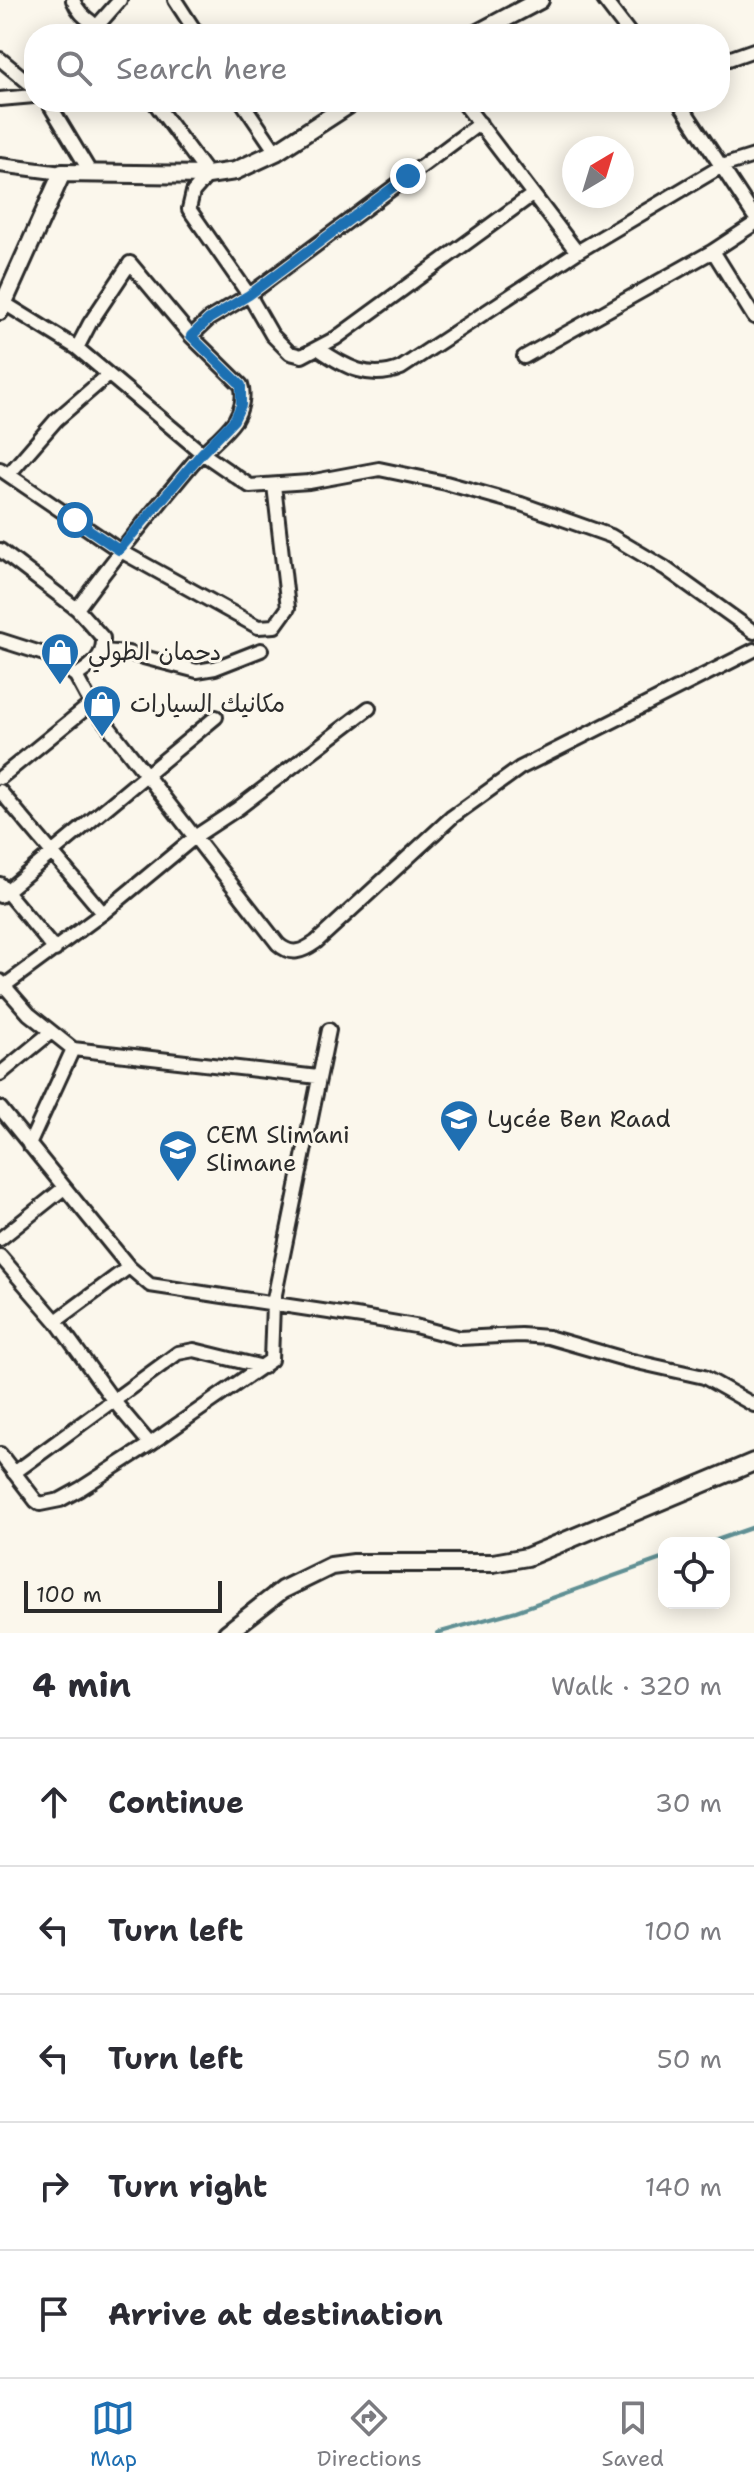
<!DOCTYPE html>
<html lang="en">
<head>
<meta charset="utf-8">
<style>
	body { margin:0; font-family:"Shantell Sans","Playpen Sans Arabic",sans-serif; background:#f2f2f3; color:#2b2b33 }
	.controls { position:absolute; right:24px; bottom:24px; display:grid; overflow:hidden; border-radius:16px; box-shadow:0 4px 20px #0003 }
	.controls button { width:72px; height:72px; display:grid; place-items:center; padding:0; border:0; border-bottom:2px solid #e1e1e2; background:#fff; color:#2b2b33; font:40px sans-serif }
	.compass { position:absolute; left:562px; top:136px; width:72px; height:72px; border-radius:50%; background:#fff; box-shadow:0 4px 20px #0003; rotate:38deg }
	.scale { position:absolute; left:24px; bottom:20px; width:198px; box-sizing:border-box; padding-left:8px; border:4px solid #2b2b2b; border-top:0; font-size:22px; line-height:28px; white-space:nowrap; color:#2b2b2b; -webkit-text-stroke:6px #fbf7ec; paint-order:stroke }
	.stop { position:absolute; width:24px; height:24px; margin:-18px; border:6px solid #1f6fb2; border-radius:50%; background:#fff }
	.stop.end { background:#1f6fb2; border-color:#fff; box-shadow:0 2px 8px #0008 }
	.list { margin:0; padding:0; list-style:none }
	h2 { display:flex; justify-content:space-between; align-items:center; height:104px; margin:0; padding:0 32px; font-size:34px }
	h2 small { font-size:26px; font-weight:400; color:#7c7c81 }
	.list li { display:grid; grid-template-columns:52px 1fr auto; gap:24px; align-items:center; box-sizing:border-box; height:128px; padding:0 32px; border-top:2px solid #e1e1e2 }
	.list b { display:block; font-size:30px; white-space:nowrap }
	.list em { font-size:26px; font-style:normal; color:#7c7c81 }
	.icon { flex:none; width:44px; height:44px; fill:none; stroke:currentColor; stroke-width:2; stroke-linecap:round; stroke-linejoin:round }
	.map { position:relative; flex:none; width:754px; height:1633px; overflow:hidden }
	.search { position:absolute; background:#fff; box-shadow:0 4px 20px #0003; left:24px; right:24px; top:24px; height:88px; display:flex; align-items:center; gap:20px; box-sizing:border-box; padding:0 28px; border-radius:32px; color:#7c7c81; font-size:30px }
	.sheet { height:744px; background:#fff }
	nav { display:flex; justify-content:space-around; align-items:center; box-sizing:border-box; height:112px; border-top:2px solid #e1e1e2; background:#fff; font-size:22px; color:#7c7c81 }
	nav a { display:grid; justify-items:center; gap:4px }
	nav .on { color:#1f6fb2 }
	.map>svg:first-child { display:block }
</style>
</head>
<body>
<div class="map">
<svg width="754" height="1633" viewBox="0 0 754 1633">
	<rect width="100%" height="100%" fill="#fbf7ec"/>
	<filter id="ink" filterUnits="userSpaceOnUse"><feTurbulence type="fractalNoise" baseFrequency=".0125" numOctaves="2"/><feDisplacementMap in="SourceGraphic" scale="16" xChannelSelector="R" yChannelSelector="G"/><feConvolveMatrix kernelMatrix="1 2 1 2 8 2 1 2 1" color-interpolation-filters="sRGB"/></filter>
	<g filter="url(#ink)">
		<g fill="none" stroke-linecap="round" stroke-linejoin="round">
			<path stroke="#609094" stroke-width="4" d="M708,1543L754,1527
				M437,1633L516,1611L664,1558"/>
			<g stroke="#2b2b2b" stroke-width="18">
				<path id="street" d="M73,0C81,19 92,19 103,34
					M175,0L197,34
					M604,0L630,34
					M97,26L120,0
					M0,59L34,87
					M720,62L754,50
					M0,99L34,96
					M48,102L92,175
					M154,102L208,175L193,192L189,209L249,295L272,335L290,353L302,356L336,338L532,195
					M242,102L276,152
					M463,102L577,252
					M679,102L754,216
					M0,165L62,173
					M713,251L754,317
					M4,303L77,348L202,453L250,486L309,482L379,469L446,483L521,504L611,536L665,568L754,632
					M191,336L209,319L249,295L480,123
					M319,349C345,367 370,381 401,368L577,252L722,166L754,156
					M524,357L713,251L754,224
					M0,469L119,550L258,627L275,626L288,608L274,485
					M9,474L56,420L108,375
					M0,550L77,609L103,638C104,658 92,665 76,676
					M77,609C113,559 152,512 192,464C205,449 224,436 235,420C241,410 245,396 241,385L191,336L130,263L90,323L77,348
					M0,640L47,655L76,676L91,704L278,944C291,956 302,952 316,942L452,817L520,768L754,650
					M103,651L128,653L197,671L215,668L261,650
					M0,778L91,704
					M0,791L103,913
					M0,884L55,950
					M0,896L216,717
					M0,981L29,1014L73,1049L318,1077
					M0,989L103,913L196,836L237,809L369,708
					M0,1074L50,1033
					M0,1108L129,1267L150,1285L362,1317L415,1326L460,1338L521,1335L548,1337L628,1360L704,1377L754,1405
					M29,1145L73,1049
					M0,1239L64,1188
					M0,1256L56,1321L113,1400L150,1444
					M56,1321L129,1267
					M0,1454L36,1501L40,1504L60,1500L80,1489L150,1444L271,1360L273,1304L329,1030
					M14,1473L178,1353L194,1350L263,1367"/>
			</g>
			<g stroke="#2b2b2b" stroke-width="22">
				<path id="secondary" d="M476,34L540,0
					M0,311L62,173L208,175L235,171L276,152L353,102
					M227,1633L282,1590L331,1566L354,1563H493L527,1557L754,1462"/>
			</g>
			<use href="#street" stroke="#fbf7ec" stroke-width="12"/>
			<use href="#secondary" stroke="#fbf7ec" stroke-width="16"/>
		</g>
	</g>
	<g fill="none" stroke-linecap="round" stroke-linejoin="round" filter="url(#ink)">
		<path stroke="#1f6fb2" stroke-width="10" d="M75,520L119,550L202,453L234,420L241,405V385L191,336L209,319L249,295L408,176"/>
	</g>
	<defs>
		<g id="shop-pin" transform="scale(2)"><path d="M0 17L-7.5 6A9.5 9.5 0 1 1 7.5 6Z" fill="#1f6fb2" stroke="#fbf7ec"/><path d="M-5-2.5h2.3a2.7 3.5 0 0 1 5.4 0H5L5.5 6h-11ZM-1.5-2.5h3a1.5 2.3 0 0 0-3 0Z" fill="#fff"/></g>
		<g id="school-pin" transform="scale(2)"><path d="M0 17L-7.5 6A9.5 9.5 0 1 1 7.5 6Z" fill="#1f6fb2" stroke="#fbf7ec"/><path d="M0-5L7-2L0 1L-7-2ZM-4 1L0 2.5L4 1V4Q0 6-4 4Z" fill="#fff"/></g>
	</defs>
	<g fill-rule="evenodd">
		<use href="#shop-pin" x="60" y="652"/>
		<use href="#shop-pin" x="102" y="704"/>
		<use href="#school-pin" x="459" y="1119"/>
		<use href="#school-pin" x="178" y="1149"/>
	</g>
	<g text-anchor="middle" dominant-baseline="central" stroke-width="6" stroke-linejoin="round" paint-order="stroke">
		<g font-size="24" fill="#2b2b2b" stroke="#fbf7ec" text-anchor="start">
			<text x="88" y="652">دحمان الطولي</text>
			<text x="130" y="704">مكانيك السيارات</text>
			<text x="487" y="1119">Lycée Ben Raad</text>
			<text x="206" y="1135">CEM Slimani<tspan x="206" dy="28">Slimane</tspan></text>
		</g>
	</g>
</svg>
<div class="controls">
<button><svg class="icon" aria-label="locate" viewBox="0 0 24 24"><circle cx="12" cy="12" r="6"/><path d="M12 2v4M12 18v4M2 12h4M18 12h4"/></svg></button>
</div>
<svg class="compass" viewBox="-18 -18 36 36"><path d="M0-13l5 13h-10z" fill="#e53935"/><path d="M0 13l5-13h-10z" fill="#7c7c81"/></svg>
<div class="scale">100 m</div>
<div class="stop" style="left:75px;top:520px"></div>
<div class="stop end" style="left:408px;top:176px"></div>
<div class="search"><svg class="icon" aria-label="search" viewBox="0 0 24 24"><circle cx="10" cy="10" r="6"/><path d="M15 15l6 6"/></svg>Search here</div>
</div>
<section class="sheet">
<h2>4 min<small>Walk · 320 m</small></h2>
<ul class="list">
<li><svg class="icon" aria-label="ahead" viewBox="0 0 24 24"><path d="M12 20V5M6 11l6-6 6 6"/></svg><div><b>Continue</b></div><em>30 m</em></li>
<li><svg class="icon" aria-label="left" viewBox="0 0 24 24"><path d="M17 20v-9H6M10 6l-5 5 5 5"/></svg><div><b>Turn left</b></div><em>100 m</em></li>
<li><svg class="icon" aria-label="left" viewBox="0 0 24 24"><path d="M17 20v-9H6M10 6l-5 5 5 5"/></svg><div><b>Turn left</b></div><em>50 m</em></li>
<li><svg class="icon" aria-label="right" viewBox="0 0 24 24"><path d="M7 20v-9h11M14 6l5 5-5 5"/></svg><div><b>Turn right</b></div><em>140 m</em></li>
<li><svg class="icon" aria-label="arrive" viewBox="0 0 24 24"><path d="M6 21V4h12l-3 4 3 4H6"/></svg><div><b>Arrive at destination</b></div></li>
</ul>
</section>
<nav>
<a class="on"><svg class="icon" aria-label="map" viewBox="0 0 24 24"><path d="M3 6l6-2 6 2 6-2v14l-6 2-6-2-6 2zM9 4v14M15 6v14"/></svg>Map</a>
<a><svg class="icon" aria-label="directions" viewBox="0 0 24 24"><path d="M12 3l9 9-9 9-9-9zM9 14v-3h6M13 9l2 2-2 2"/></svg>Directions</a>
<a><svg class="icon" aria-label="saved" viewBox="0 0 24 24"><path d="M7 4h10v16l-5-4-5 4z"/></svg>Saved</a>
</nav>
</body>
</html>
